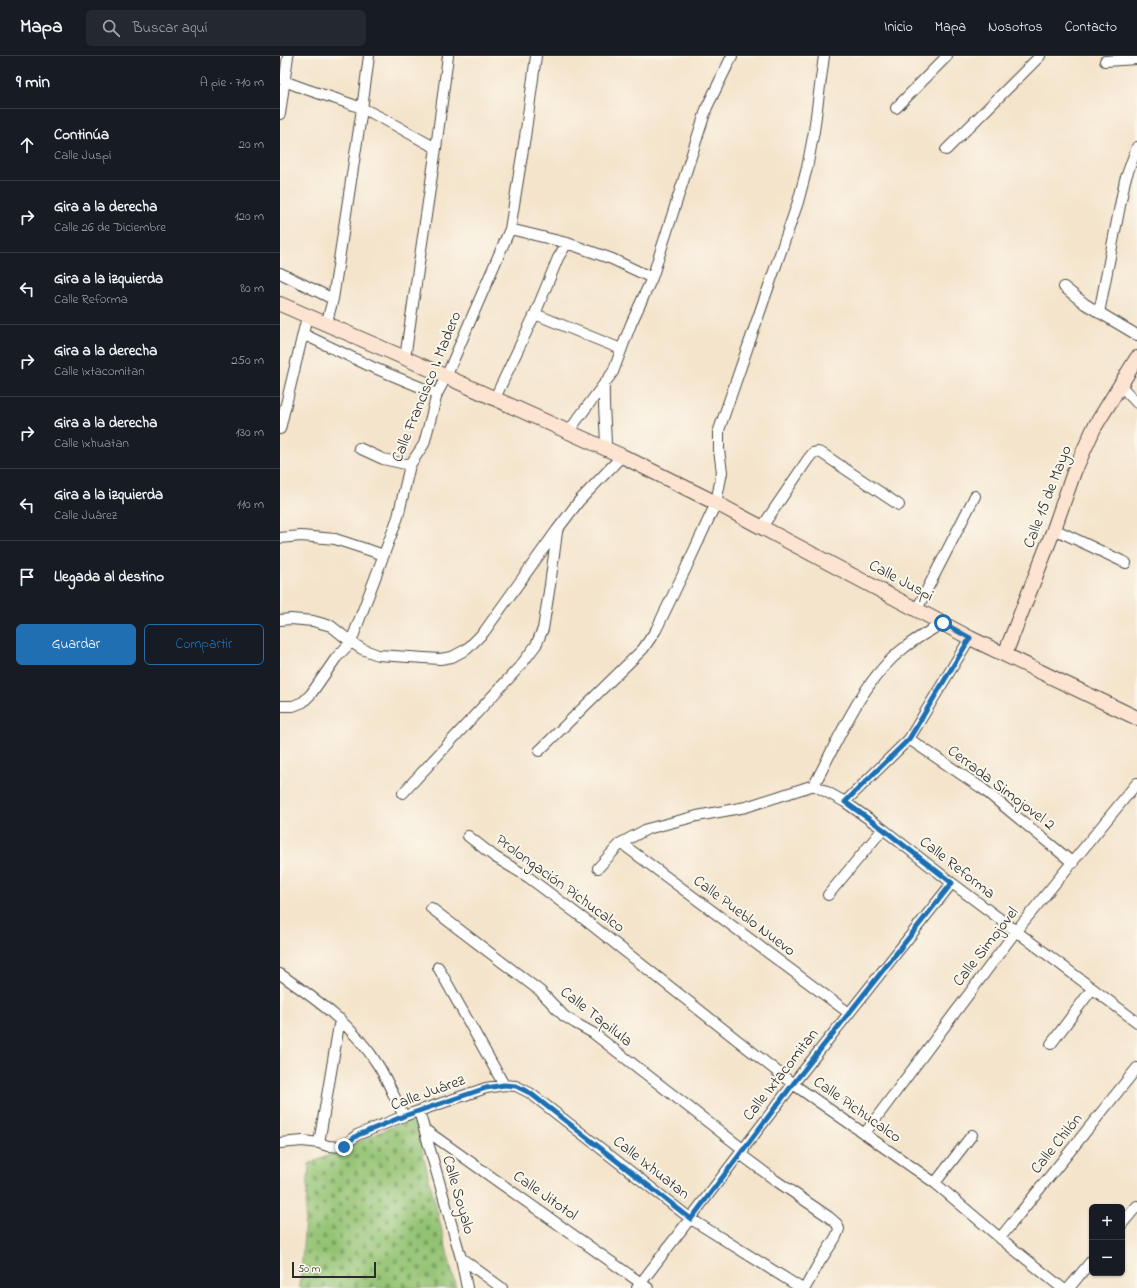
<!DOCTYPE html>
<html lang="es">
<head>
<meta charset="utf-8">
<style>
	body { margin:0; font-family:"Indie Flower",sans-serif; background:#242831; color:#f1f3f6 }
	.controls { position:absolute; right:12px; bottom:12px; display:grid; overflow:hidden; border-radius:6px; box-shadow:0 1px 3px #0004 }
	.controls button { width:36px; height:36px; display:grid; place-items:center; padding:0; border:0; border-bottom:1px solid #363941; background:#171b24; color:#f1f3f6; font:20px sans-serif }
	.scale { position:absolute; left:12px; bottom:10px; width:84px; box-sizing:border-box; padding-left:4px; border:2px solid #2b2b2b; border-top:0; font-size:11px; line-height:14px; white-space:nowrap; color:#2b2b2b; -webkit-text-stroke:3px #fbf7ec; paint-order:stroke }
	.stop { position:absolute; width:12px; height:12px; margin:-9px; border:3px solid #1f6fb2; border-radius:50%; background:#fff }
	.stop.end { background:#1f6fb2; border-color:#fff; box-shadow:0 1px 4px #0008 }
	.list { margin:0; padding:0; list-style:none }
	h2 { display:flex; justify-content:space-between; align-items:center; height:52px; margin:0; padding:0 16px; font-size:17px }
	h2 small { font-size:13px; font-weight:400; color:#9ea1a6 }
	.list li { display:grid; grid-template-columns:26px 1fr auto; gap:12px; align-items:center; box-sizing:border-box; height:72px; padding:0 16px; border-top:1px solid #363941 }
	.list b { display:block; font-size:15px; white-space:nowrap }
	.list p { margin:0; font-size:13px; white-space:nowrap; color:#9ea1a6 }
	.list em { font-size:13px; font-style:normal; color:#9ea1a6 }
	.actions { display:flex; gap:8px; padding:12px 16px }
	.actions a { flex:1; padding:9px 0; border:1px solid #1f6fb2; border-radius:6px; text-align:center; font-size:14px; color:#1f6fb2 }
	.actions .main { background:#1f6fb2; color:#fff }
	.icon { flex:none; width:22px; height:22px; fill:none; stroke:currentColor; stroke-width:2; stroke-linecap:round; stroke-linejoin:round }
	.map { position:relative; flex:none; width:857px; height:1232px; overflow:hidden }
	header { display:flex; align-items:center; gap:24px; box-sizing:border-box; height:56px; padding:0 20px; background:#171b24; border-bottom:1px solid #363941 }
	header strong { font-size:19px }
	nav { display:flex; gap:22px; margin-inline-start:auto; font-size:14px }
	.search { width:280px; height:36px; background:#242831; display:flex; align-items:center; gap:10px; box-sizing:border-box; padding:0 14px; border-radius:6px; color:#9ea1a6; font-size:15px }
	main { display:flex }
	aside { flex:1; background:#171b24 }
	.map>svg:first-child { display:block }
</style>
</head>
<body>
<header>
<strong>Mapa</strong>
<div class="search"><svg class="icon" aria-label="search" viewBox="0 0 24 24"><circle cx="10" cy="10" r="6"/><path d="M15 15l6 6"/></svg>Buscar aquí</div>
<nav><a>Inicio</a><a>Mapa</a><a>Nosotros</a><a>Contacto</a></nav>
</header>
<main>
<aside>
<h2>9 min<small>A pie · 710 m</small></h2>
<ul class="list">
<li><svg class="icon" aria-label="ahead" viewBox="0 0 24 24"><path d="M12 20V5M6 11l6-6 6 6"/></svg><div><b>Continúa</b><p>Calle Juspi</p></div><em>20 m</em></li>
<li><svg class="icon" aria-label="right" viewBox="0 0 24 24"><path d="M7 20v-9h11M14 6l5 5-5 5"/></svg><div><b>Gira a la derecha</b><p>Calle 26 de Diciembre</p></div><em>120 m</em></li>
<li><svg class="icon" aria-label="left" viewBox="0 0 24 24"><path d="M17 20v-9H6M10 6l-5 5 5 5"/></svg><div><b>Gira a la izquierda</b><p>Calle Reforma</p></div><em>80 m</em></li>
<li><svg class="icon" aria-label="right" viewBox="0 0 24 24"><path d="M7 20v-9h11M14 6l5 5-5 5"/></svg><div><b>Gira a la derecha</b><p>Calle Ixtacomitan</p></div><em>250 m</em></li>
<li><svg class="icon" aria-label="right" viewBox="0 0 24 24"><path d="M7 20v-9h11M14 6l5 5-5 5"/></svg><div><b>Gira a la derecha</b><p>Calle Ixhuatan</p></div><em>130 m</em></li>
<li><svg class="icon" aria-label="left" viewBox="0 0 24 24"><path d="M17 20v-9H6M10 6l-5 5 5 5"/></svg><div><b>Gira a la izquierda</b><p>Calle Juárez</p></div><em>110 m</em></li>
<li><svg class="icon" aria-label="arrive" viewBox="0 0 24 24"><path d="M6 21V4h12l-3 4 3 4H6"/></svg><div><b>Llegada al destino</b></div></li>
</ul>
<div class="actions"><a class="main">Guardar</a><a>Compartir</a></div>
</aside>
<div class="map">
<svg width="857" height="1232" viewBox="0 0 857 1232">
	<defs>
		<pattern id="cemetery-stones" width="16" height="16" patternUnits="userSpaceOnUse"><rect width="16" height="16" fill="#93c372"/><path d="M2 7V4a2 2 0 0 1 4 0v3zM10 15v-3a2 2 0 0 1 4 0v3z" fill="#789f5e"/></pattern>
	</defs>
	<rect width="100%" height="100%" fill="#fbf7ec"/>
	<filter id="ink" filterUnits="userSpaceOnUse"><feTurbulence type="fractalNoise" baseFrequency=".025" numOctaves="2"/><feDisplacementMap in="SourceGraphic" scale="8" xChannelSelector="R" yChannelSelector="G"/><feConvolveMatrix kernelMatrix="1 2 1 2 8 2 1 2 1" color-interpolation-filters="sRGB"/></filter>
	<filter id="wash" filterUnits="userSpaceOnUse"><feTurbulence type="fractalNoise" baseFrequency=".012" numOctaves="4" result="noise"/><feDisplacementMap in="SourceGraphic" scale="16" xChannelSelector="R" yChannelSelector="G"/><feGaussianBlur stdDeviation="0.9" result="paint"/><feColorMatrix in="noise" values="0 0 0 0 0 0 0 0 0 0 0 0 0 0 0 0 0 1.4 0 .05"/><feComposite in="paint" operator="in"/></filter>
	<g filter="url(#wash)">
		<rect width="100%" height="100%" fill="#f4e4cb"/>
		<path fill="url(#cemetery-stones)" stroke="#5f774e" d="M134,1061L176,1232H20L29,1108Z"/>
	</g>
	<g filter="url(#ink)">
		<g fill="none" stroke-linecap="round" stroke-linejoin="round">
			<g stroke="#494743" stroke-width="12">
				<path id="street" d="M825,5L857,3
					M0,23C26,35 54,41 81,52C107,63 131,79 156,92
					M616,52L667,0
					M0,58L8,0
					M666,94L760,0
					M230,173L287,187L332,203L372,222
					M0,217L53,243L46,269
					M784,231L805,248L857,279
					M53,243L82,53L89,0
					M819,257L845,124L857,91
					M255,258L341,293
					M23,278L92,311L157,338
					M125,302L156,92L168,0
					M324,329C323,351 326,371 326,393
					M840,329L857,347
					M214,344L255,258L278,202L287,187
					M0,373L27,261
					M288,376L333,316L351,268L372,222L427,51L452,0
					M79,392L103,403L130,409
					M482,471L528,403L533,397L538,396L543,398L619,449
					M774,473L846,507
					M0,482L21,480L55,483L104,499
					M637,553L695,440
					M0,564L11,563L33,565L51,570L71,586L82,593L98,599L160,603L172,601L187,593L204,576L277,474L299,445L342,400
					M0,650H13L23,646L31,638L56,602L71,586L118,461L130,409L144,388L157,338L166,321L230,173L245,81L256,0
					M629,683L703,733L793,807
					M259,695L363,593L376,574L406,512L436,447L442,416L439,394V374L518,146L527,112L534,75L544,0
					M534,729L565,746L603,773L672,827L857,966
					M123,737L241,609L256,589L263,573L270,529L277,476
					M565,746L629,683L690,582
					M188,780L215,801L248,821L304,863L513,1028L655,1127L720,1182L782,1232
					M341,787L569,957
					M318,812L341,787L367,773L417,760L466,751L534,729C559,683 582,624 624,592C636,582 650,575 663,567
					M548,839L603,773
					M151,852L260,935L284,960L295,967L313,977L464,1094
					M158,911L224,1029
					M0,918C37,944 74,970 98,1009C108,1025 115,1043 124,1060
					M771,988L812,933
					M139,1055L181,1202L187,1232
					M144,1073L368,1232
					M585,1077L736,875L857,727
					M0,1087L23,1085L39,1087L48,1090L64,1091L68,1086L77,1079L124,1060L206,1032L224,1029L236,1030L250,1037L411,1163L521,1232
					M39,1087L60,963
					M460,1098L495,1124L549,1161L557,1168L559,1173L556,1181L539,1207L525,1232
					M655,1127L692,1079
					M842,1168L857,1150
					M720,1182L857,1012
					M181,1202L222,1232
					M357,1232L513,1028L672,827
					M789,1232L812,1204"/>
			</g>
			<g stroke="#494743" stroke-width="16">
				<path id="secondary" d="M0,248L125,302L342,400L436,447L690,582L857,662
					M725,598L774,473L794,416L814,372L857,302"/>
			</g>
			<use href="#street" stroke="#fff" stroke-width="10"/>
			<use href="#secondary" stroke="#fde4d0" stroke-width="14"/>
		</g>
	</g>
	<g fill="none" stroke-linecap="round" stroke-linejoin="round" filter="url(#ink)">
		<path stroke="#1f6fb2" stroke-width="5" d="M64,1091L68,1086L78,1079L124,1060L206,1032L224,1029L236,1030L250,1037L411,1163L513,1028L672,827L603,773L565,746L629,683L690,582L663,567"/>
	</g>
	<g text-anchor="middle" dominant-baseline="central" stroke-width="4" stroke-linejoin="round" paint-order="stroke">
		<g font-size="16" fill="#2b2b2b" stroke="#fbf7ec">
			<text transform="translate(147 331) rotate(-68)">Calle Francisco I. Madero</text>
			<text transform="translate(768 441) rotate(-69)">Calle 15 de Mayo</text>
			<text transform="translate(621 525) rotate(28)">Calle Juspi</text>
			<text transform="translate(721 732) rotate(37)">Cerrada Simojovel 2</text>
			<text transform="translate(677 812) rotate(38)">Calle Reforma</text>
			<text transform="translate(280 828) rotate(36)">Prolongación Pichucalco</text>
			<text transform="translate(464 860) rotate(37)">Calle Pueblo Nuevo</text>
			<text transform="translate(706 891) rotate(-52)">Calle Simojovel</text>
			<text transform="translate(316 961) rotate(38)">Calle Tapilula</text>
			<text transform="translate(501 1019) rotate(-52)">Calle Ixtacomitan</text>
			<text transform="translate(148 1037) rotate(-20)">Calle Juárez</text>
			<text transform="translate(577 1054) rotate(35)">Calle Pichucalco</text>
			<text transform="translate(777 1088) rotate(-51)">Calle Chilón</text>
			<text transform="translate(371 1112) rotate(38)">Calle Ixhuatan</text>
			<text transform="translate(178 1139) rotate(74)">Calle Soyalo</text>
			<text transform="translate(265 1140) rotate(35)">Calle Jitotol</text>
		</g>
	</g>
</svg>
<div class="controls">
<button>+</button>
<button>−</button>
</div>
<div class="scale">50 m</div>
<div class="stop" style="left:663px;top:567px"></div>
<div class="stop end" style="left:64px;top:1091px"></div>
</div>
</main>
</body>
</html>
